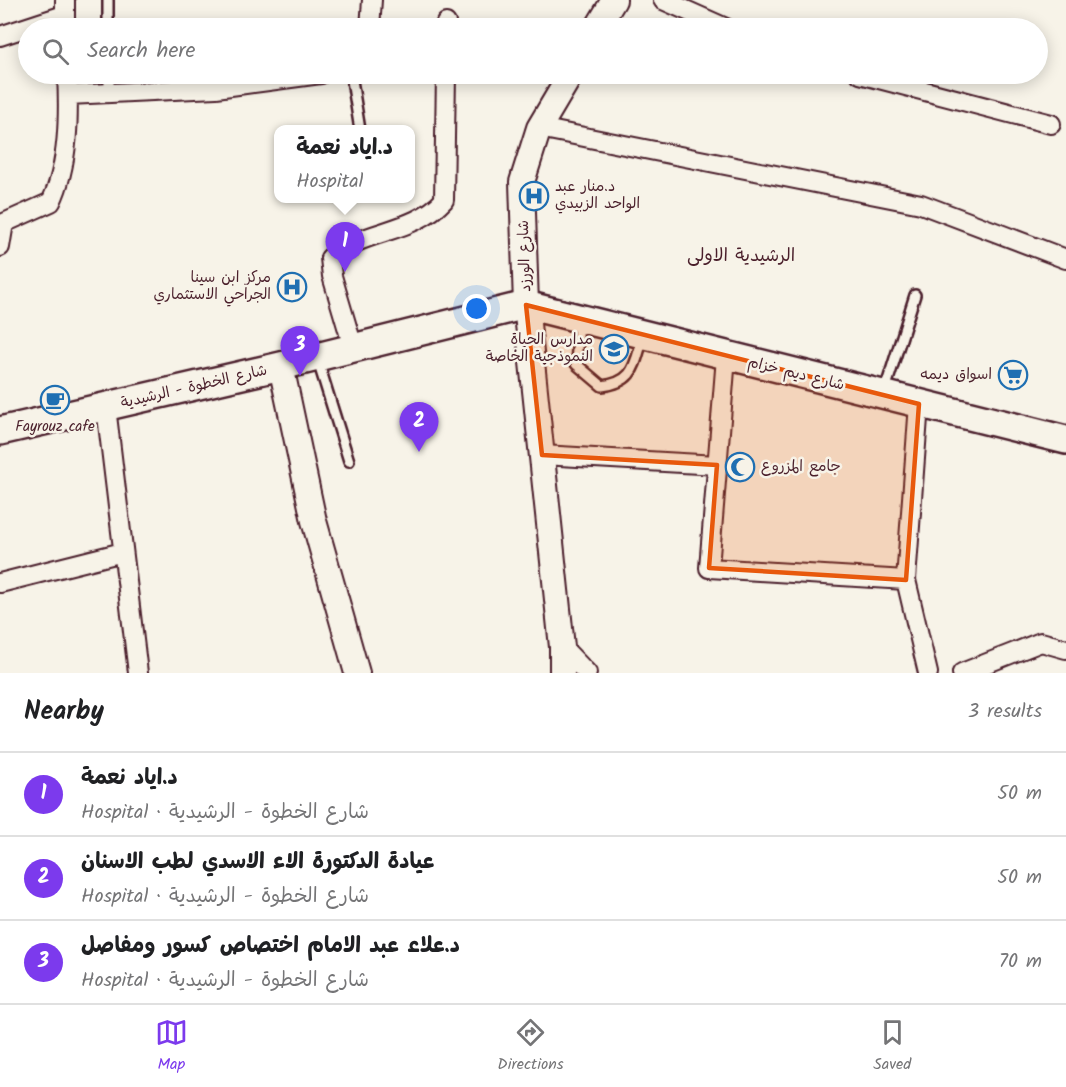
<!DOCTYPE html>
<html lang="en">
<head>
<meta charset="utf-8">
<style>
	body { margin:0; font-family:Kalam,"Playpen Sans Arabic",sans-serif; background:#f2f2f2; color:#202124 }
	.you { position:absolute; left:477px; top:309px; width:21px; height:21px; margin:-15px; border:4px solid #fff; border-radius:50%; background:#1a73e8; box-shadow:0 0 0 9px #1a73e833 }
	.badge { display:grid; place-items:center; width:39px; height:39px; border-radius:50%; background:#7c3aed; color:#fff; font-size:20px; font-weight:700 }
	.pin { position:absolute; translate:-50% -50px; filter:drop-shadow(0 2px 3px #0008) }
	.pin::after { content:''; position:absolute; top:32px; width:21px; height:18px; background:inherit; clip-path:polygon(0 0,100% 0,50% 100%) }
	.popup { position:absolute; left:274px; top:125px; width:141px; height:78px; box-sizing:border-box; display:grid; place-content:center; border-radius:12px; background:#fff; filter:drop-shadow(0 2px 4px #0005); font-size:20px; white-space:nowrap; color:#757577 }
	.popup b { font-size:22px; color:#202124 }
	.popup::after { content:''; position:absolute; left:50%; top:100%; margin-left:-12px; border:12px solid transparent; border-top-color:#fff }
	.list { margin:0; padding:0; list-style:none }
	h2 { display:flex; justify-content:space-between; align-items:center; height:78px; margin:0; padding:0 24px; font-size:26px }
	h2 small { font-size:20px; font-weight:400; color:#757577 }
	.list li { display:grid; grid-template-columns:39px 1fr auto; gap:18px; align-items:center; box-sizing:border-box; height:84px; padding:0 24px; border-top:2px solid #e0e0e0 }
	.list b { display:block; font-size:22px; white-space:nowrap }
	.list p { margin:0; font-size:20px; white-space:nowrap; color:#757577 }
	.list em { font-size:20px; font-style:normal; color:#757577 }
	.icon { flex:none; width:33px; height:33px; fill:none; stroke:currentColor; stroke-width:2; stroke-linecap:round; stroke-linejoin:round }
	.map { position:relative; flex:none; width:1066px; height:673px; overflow:hidden }
	.search { position:absolute; background:#fff; box-shadow:0 3px 15px #0003; left:18px; right:18px; top:18px; height:66px; display:flex; align-items:center; gap:15px; box-sizing:border-box; padding:0 21px; border-radius:33px; color:#757577; font-size:22px }
	.sheet { height:330px; background:#fff }
	nav { display:flex; justify-content:space-around; align-items:center; box-sizing:border-box; height:84px; border-top:2px solid #e0e0e0; background:#fff; font-size:16px; color:#757577 }
	nav a { display:grid; justify-items:center; gap:3px }
	nav .on { color:#7c3aed }
	.map>svg:first-child { display:block }
</style>
</head>
<body>
<div class="map">
<svg width="1066" height="673" viewBox="0 0 1066 673">
	<rect width="100%" height="100%" fill="#f7f3e8"/>
	<filter id="ink" filterUnits="userSpaceOnUse"><feTurbulence type="fractalNoise" baseFrequency=".0167" numOctaves="2"/><feDisplacementMap in="SourceGraphic" scale="12" xChannelSelector="R" yChannelSelector="G"/><feConvolveMatrix kernelMatrix="1 2 1 2 8 2 1 2 1" color-interpolation-filters="sRGB"/></filter>
	<g filter="url(#ink)">
		<g fill="none" stroke-linecap="round" stroke-linejoin="round">
			<g stroke="#4a1f2b" stroke-width="14">
				<path id="service" d="M108,0V28
					M109,74V93
					M351,74L360,130
					M579,321L576,364L602,386C635,382 634,365 643,338
					M317,358L349,461
					M884,393L915,295"/>
			</g>
			<g stroke="#4a1f2b" stroke-width="22">
				<path id="minor" d="M65,0V28
					M663,0L726,28
					M370,28L372,0
					M446,28V23
					M0,36L64,15
					M860,74L1051,124
					M68,95L216,88L321,74
					M539,128L921,204L1066,259
					M0,247L4,223L51,202C69,165 69,114 67,74
					M353,347L332,276L330,258C363,229 413,234 444,200L446,74
					M726,357L709,568L906,580
					M919,404L906,580L928,673
					M106,407L138,673
					M542,455L717,465
					M0,583L123,552
					M562,647L587,673
					M962,673L1041,642L1066,649"/>
			</g>
			<g stroke="#4a1f2b" stroke-width="28">
				<path id="tertiary" d="M597,28L614,0
					M281,366L314,521L357,673
					M562,673V647L526,305L522,182L539,128L571,74"/>
			</g>
			<g stroke="#4a1f2b" stroke-width="32">
				<path id="secondary" d="M0,431L281,366L526,305L1066,440"/>
			</g>
			<use href="#service" stroke="#f7f3e8" stroke-width="9"/>
			<use href="#minor" stroke="#f7f3e8" stroke-width="18"/>
			<use href="#tertiary" stroke="#f7f3e8" stroke-width="24"/>
			<use href="#secondary" stroke="#f7f3e8" stroke-width="27"/>
		</g>
	</g>
	<path fill="#e8590c" fill-opacity="0.2" stroke="#e8590c" stroke-width="4.5" stroke-linejoin="round" d="M526,305L919,404L906,580L709,568L717,465L542,455Z"/>
	<defs>
		<g id="hospital-ring" transform="scale(1.5)"><circle r="9.5" fill="#f7f3e8" stroke="#1f6fb2" stroke-width="1.5"/><path d="M-5-5h3v3.5h4V-5h3V5h-3V1.5h-4V5h-3Z" fill="#1f6fb2"/></g>
		<g id="school-ring" transform="scale(1.5)"><circle r="9.5" fill="#f7f3e8" stroke="#1f6fb2" stroke-width="1.5"/><path d="M0-5L7-2L0 1L-7-2ZM-4 1L0 2.5L4 1V4Q0 6-4 4Z" fill="#1f6fb2"/></g>
		<g id="supermarket-ring" transform="scale(1.5)"><circle r="9.5" fill="#f7f3e8" stroke="#1f6fb2" stroke-width="1.5"/><path d="M-6-5.5h2.5l.6 2H6L4.5 2H-2.5L-4.4-4H-6ZM-1.5 3.2a1.3 1.3 0 1 0 .1 0ZM3 3.2a1.3 1.3 0 1 0 .1 0Z" fill="#1f6fb2"/></g>
		<g id="cafe-ring" transform="scale(1.5)"><circle r="9.5" fill="#f7f3e8" stroke="#1f6fb2" stroke-width="1.5"/><path d="M-5.5-4.5H6V0H3Q3 3.5 0 3.5H-2.5Q-5.5 3.5-5.5 0ZM3-3.2v2h1.7v-2ZM-6 4.5H4V6H-6Z" fill="#1f6fb2"/></g>
		<g id="mosque-ring" transform="scale(1.5)"><circle r="9.5" fill="#f7f3e8" stroke="#1f6fb2" stroke-width="1.5"/><path d="M3.5-4.9A6 6 0 1 0 3.5 4.9A5 5 0 1 1 3.5-4.9Z" fill="#1f6fb2"/></g>
	</defs>
	<g fill-rule="evenodd">
		<use href="#hospital-ring" x="534" y="196"/>
		<use href="#hospital-ring" x="292" y="287"/>
		<use href="#school-ring" x="614" y="349"/>
		<use href="#supermarket-ring" x="1013" y="375"/>
		<use href="#cafe-ring" x="55" y="400"/>
		<use href="#mosque-ring" x="740" y="467"/>
	</g>
	<g text-anchor="middle" dominant-baseline="central" stroke-width="5" stroke-linejoin="round" paint-order="stroke">
		<g font-size="15" fill="#4a1f2b" stroke="#f7f3e8" text-anchor="end">
			<text x="555" y="187" text-anchor="start">د.منار عبد<tspan x="555" dy="17">الواحد الزبيدي</tspan></text>
			<text x="271" y="278">مركز ابن سينا<tspan x="271" dy="17">الجراحي الاستثماري</tspan></text>
			<text x="593" y="340">مدارس الحياة<tspan x="593" dy="17">النموذجية الخاصة</tspan></text>
			<text x="992" y="375">اسواق ديمه</text>
			<text x="55" y="427" text-anchor="middle">Fayrouz cafe</text>
			<text x="761" y="467" text-anchor="start">جامع المزروع</text>
		</g>
		<g font-size="15" fill="#4a1f2b" stroke="#f7f3e8">
			<text transform="translate(525 256) rotate(-92)">شارع الورزد</text>
			<text transform="translate(796 374) rotate(14)">شارع ديم خزام</text>
			<text transform="translate(194 387) rotate(-13)">شارع الخطوة - الرشيدية</text>
		</g>
		<g font-size="18" fill="#4a1f2b" stroke="#f7f3e8">
			<text x="741" y="256">الرشيدية الاولى</text>
		</g>
	</g>
</svg>
<div class="you"></div>
<div class="pin badge" style="left:345px;top:272px">1</div>
<div class="popup"><b>د.اياد نعمة</b>Hospital</div>
<div class="pin badge" style="left:419px;top:452px">2</div>
<div class="pin badge" style="left:300px;top:376px">3</div>
<div class="search"><svg class="icon" aria-label="search" viewBox="0 0 24 24"><circle cx="10" cy="10" r="6"/><path d="M15 15l6 6"/></svg>Search here</div>
</div>
<section class="sheet">
<h2>Nearby<small>3 results</small></h2>
<ul class="list">
<li><span class="badge">1</span><div><b>د.اياد نعمة</b><p>Hospital · شارع الخطوة - الرشيدية</p></div><em>50 m</em></li>
<li><span class="badge">2</span><div><b>عيادة الدكتورة الاء الاسدي لطب الاسنان</b><p>Hospital · شارع الخطوة - الرشيدية</p></div><em>50 m</em></li>
<li><span class="badge">3</span><div><b>د.علاء عبد الامام اختصاص كسور ومفاصل</b><p>Hospital · شارع الخطوة - الرشيدية</p></div><em>70 m</em></li>
</ul>
</section>
<nav>
<a class="on"><svg class="icon" aria-label="map" viewBox="0 0 24 24"><path d="M3 6l6-2 6 2 6-2v14l-6 2-6-2-6 2zM9 4v14M15 6v14"/></svg>Map</a>
<a><svg class="icon" aria-label="directions" viewBox="0 0 24 24"><path d="M12 3l9 9-9 9-9-9zM9 14v-3h6M13 9l2 2-2 2"/></svg>Directions</a>
<a><svg class="icon" aria-label="saved" viewBox="0 0 24 24"><path d="M7 4h10v16l-5-4-5 4z"/></svg>Saved</a>
</nav>
</body>
</html>
